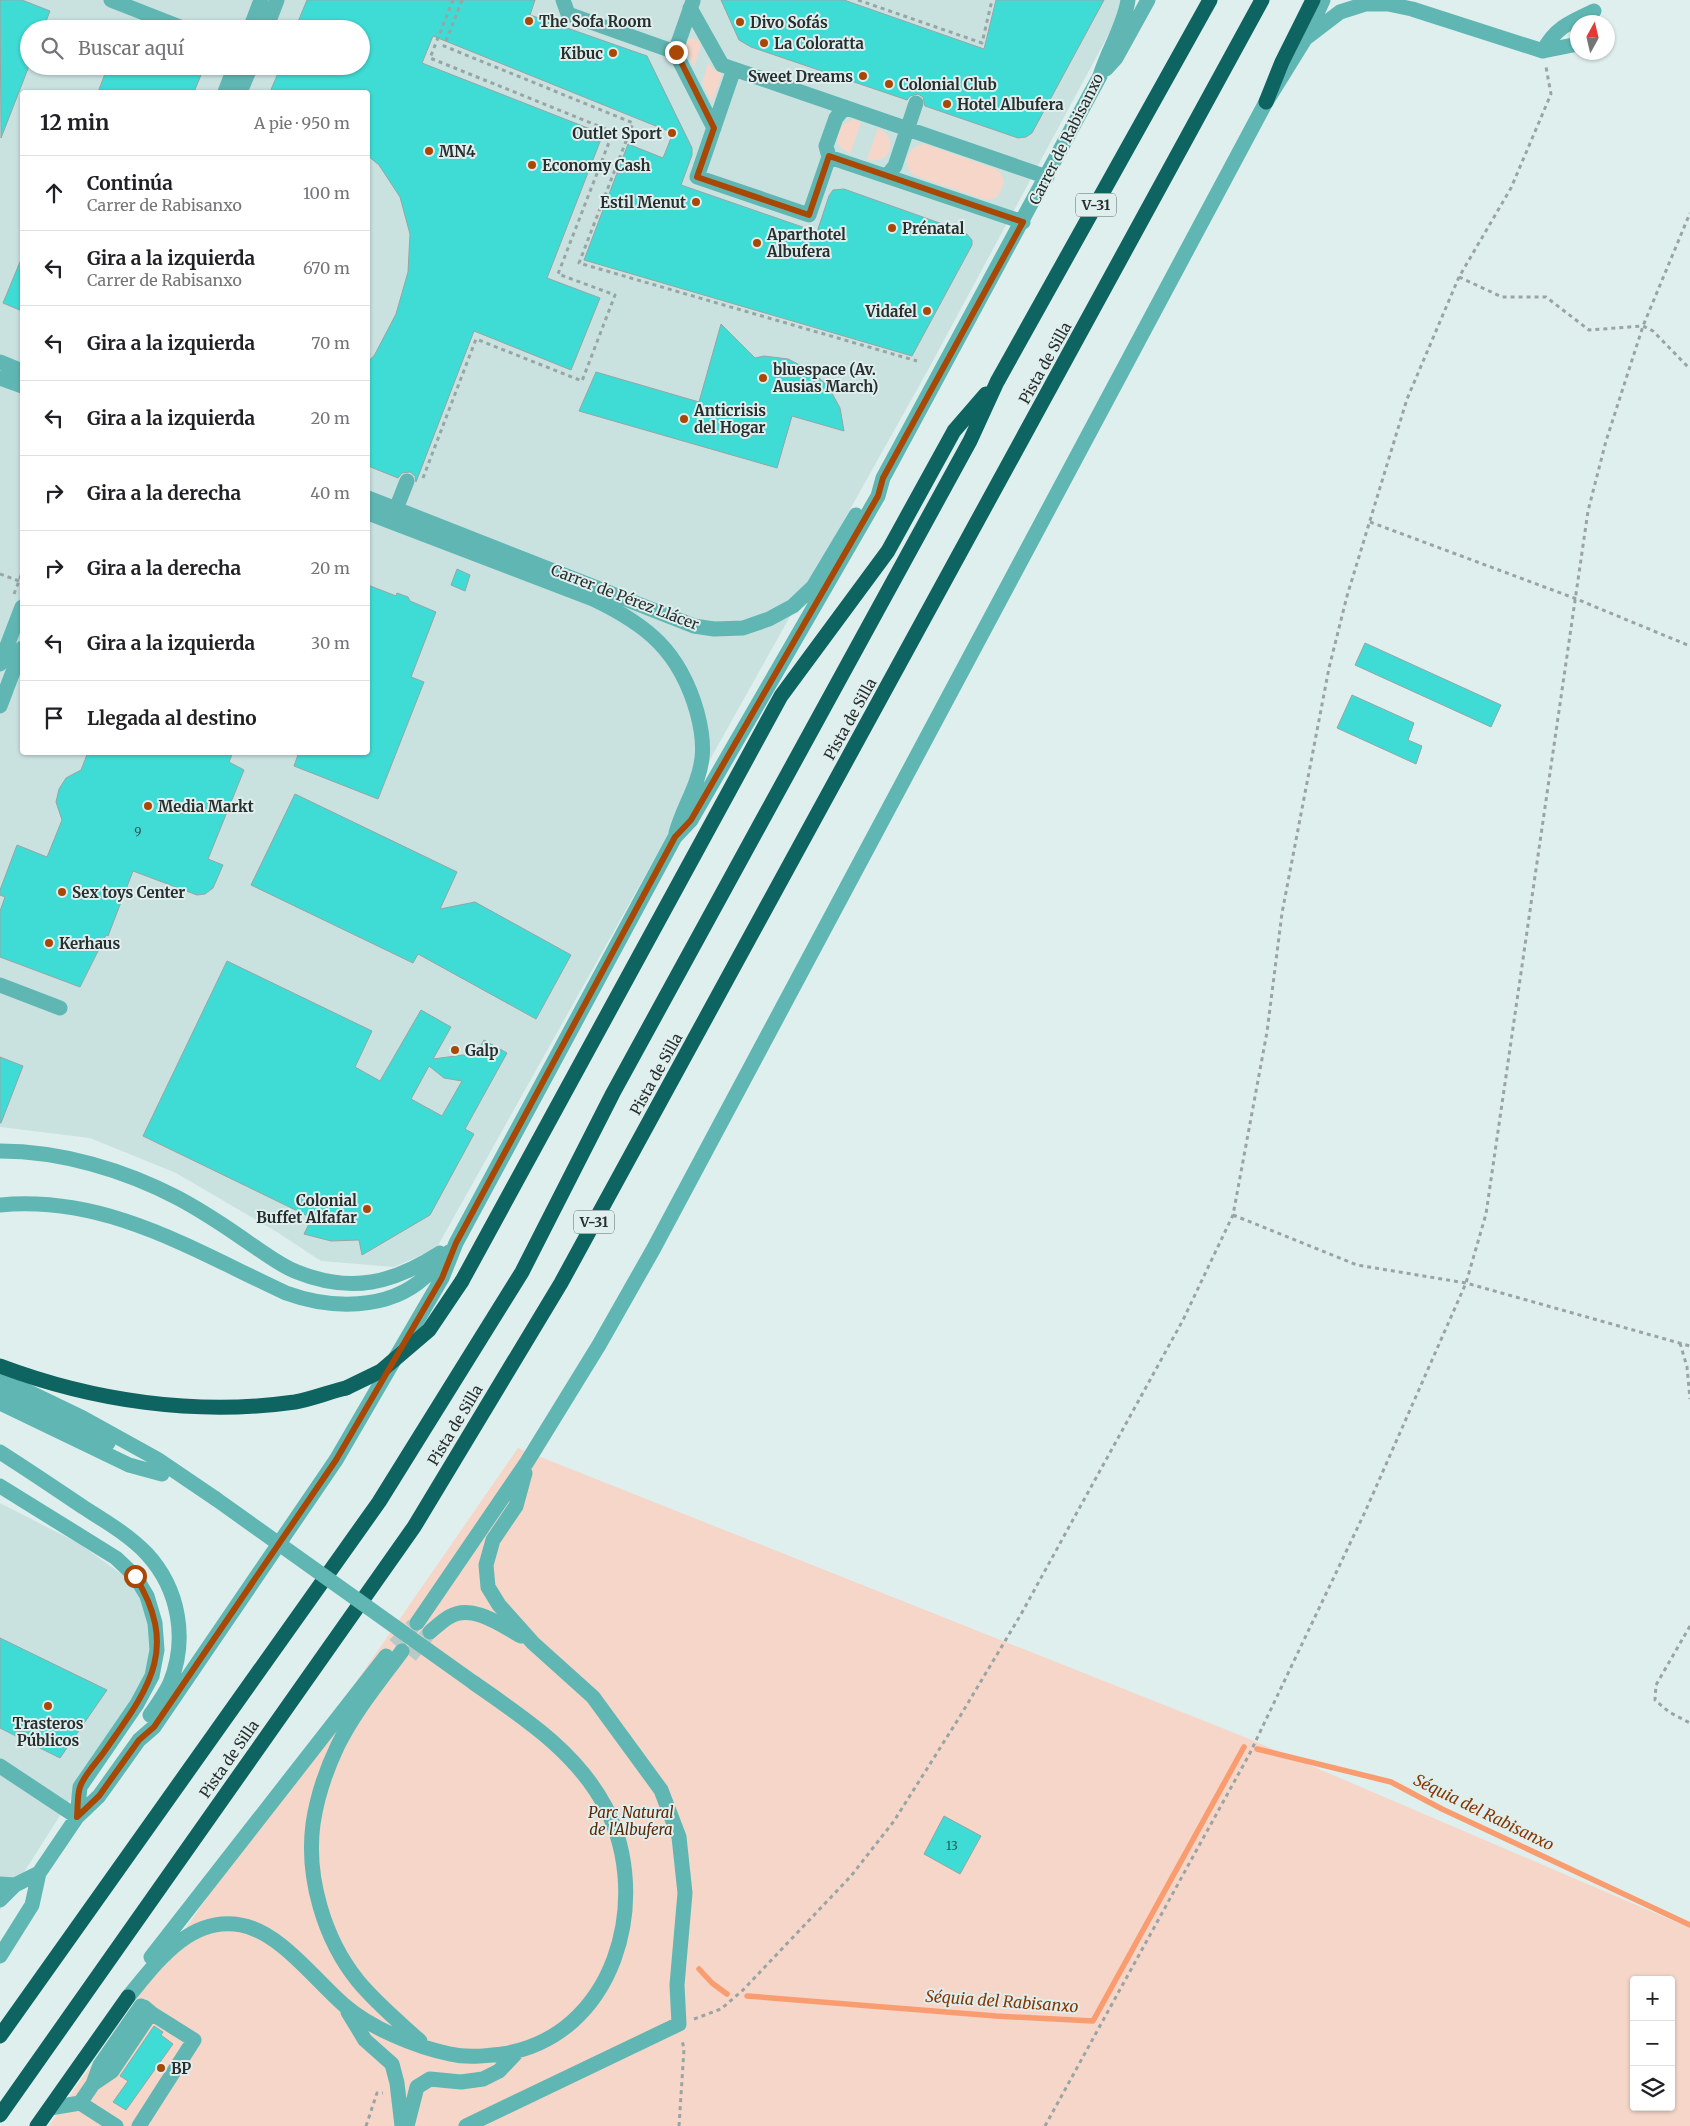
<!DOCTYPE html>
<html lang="es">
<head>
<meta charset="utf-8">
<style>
	body { margin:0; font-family:Merriweather,serif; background:#f2f2f2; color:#202124 }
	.controls { position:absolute; right:15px; bottom:15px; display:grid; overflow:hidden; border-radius:5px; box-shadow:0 1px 4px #0004 }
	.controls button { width:45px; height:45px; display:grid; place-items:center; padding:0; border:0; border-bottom:1px solid #e0e0e0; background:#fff; color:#202124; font:25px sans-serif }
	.compass { position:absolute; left:1570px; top:15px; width:45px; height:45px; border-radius:50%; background:#fff; box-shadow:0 1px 4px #0004; rotate:8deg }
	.stop { position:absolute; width:15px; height:15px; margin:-11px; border:4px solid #a94704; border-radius:50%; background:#fff }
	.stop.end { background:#a94704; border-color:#fff; box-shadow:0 1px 5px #0008 }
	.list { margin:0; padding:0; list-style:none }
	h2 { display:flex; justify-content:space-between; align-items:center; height:65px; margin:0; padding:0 20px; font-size:21px }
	h2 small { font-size:16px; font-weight:400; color:#757577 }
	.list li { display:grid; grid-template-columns:32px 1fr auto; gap:15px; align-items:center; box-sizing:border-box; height:75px; padding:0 20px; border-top:1px solid #e0e0e0 }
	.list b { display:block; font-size:19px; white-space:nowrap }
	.list p { margin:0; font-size:16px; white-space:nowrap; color:#757577 }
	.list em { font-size:16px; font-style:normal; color:#757577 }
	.icon { flex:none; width:28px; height:28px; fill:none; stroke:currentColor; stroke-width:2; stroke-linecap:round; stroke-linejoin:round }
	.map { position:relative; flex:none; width:1690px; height:2126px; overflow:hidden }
	.search { position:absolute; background:#fff; box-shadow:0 1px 4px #0004; left:20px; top:20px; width:350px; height:55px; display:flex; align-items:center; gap:12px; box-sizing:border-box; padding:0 18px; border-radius:28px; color:#757577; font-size:19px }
	.panel { position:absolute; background:#fff; box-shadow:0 1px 4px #0004; left:20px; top:90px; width:350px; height:665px; border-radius:5px }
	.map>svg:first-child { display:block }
</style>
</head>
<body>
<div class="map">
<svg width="1690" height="2126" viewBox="0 0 1690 2126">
	<rect width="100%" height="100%" fill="#dfefee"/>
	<path fill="#c9e2e0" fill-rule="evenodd" d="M0,0H1127L928,370L436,1249L394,1267L321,1261L277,1232L176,1173L90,1138L0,1127ZM29,29H361V66H29ZM22,92H368V752H22Z
		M0,1503L80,1544L142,1589L157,1663L0,1910Z"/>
	<path fill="#f5d6c9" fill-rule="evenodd" d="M689,38L698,40L701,46L694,67L685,47Z
		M708,63L713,69L722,74L713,100L711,101L702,84Z
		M853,119L861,122L850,154L839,146L837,139L842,125Z
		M878,128C900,138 891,165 867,160Z
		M925,144L996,169L1002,175L1004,183L998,196L991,200L983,199L913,175C900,163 908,146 925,144Z
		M518,1448L1242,1736L1690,1928V2126H49ZM1634,1980H1671V2107H1634Z"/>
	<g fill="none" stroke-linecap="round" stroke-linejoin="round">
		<path stroke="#f99c6f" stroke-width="5.5" d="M1257,1749L1391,1782L1442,1809L1690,1925
			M699,1969L712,1983L727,1994
			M747,1996L996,2016L1093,2021L1244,1747"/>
	</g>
	<path fill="#3fdcd6" stroke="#96a5a4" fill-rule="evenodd" d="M0,0H22L50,11L43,29H29V66L1,138Z
		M307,0H535L530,15L647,56L692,148V155L681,185L817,232L829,196L833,190L844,189L965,232L972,240V245L912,356L584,260L628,144L663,158L673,133L433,36L422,63L603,134L547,278L600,298L571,370L474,331L416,482L415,476L410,472L402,473L398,478L368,466V361L374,356L396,314L408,272L410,234L400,197L379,165L368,156V92H270L281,66H361V29H295Z
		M721,0H844L984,49L996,0H1104L1032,133L1026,137L1018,138L925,106L923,97L918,94L910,96L907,100L751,47L739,40Z
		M108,66H193L203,70L194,92H98Z
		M22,257V311L3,303Z
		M721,324L755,358L764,356L788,359L810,370L828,386L840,408L844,431L792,416L777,468L579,411L596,372L699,402Z
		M457,569L470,575L465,591L451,585Z
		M368,585L396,596L397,593L408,597L410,601L436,612L411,677L424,682L378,799L294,766L299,752H368Z
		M1365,643L1501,705L1491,727L1355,665Z
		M1352,695L1414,723L1408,740L1422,746L1416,764L1337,728Z
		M88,752H233L229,762L244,770L208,859L223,865L213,888L205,894L197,895L133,871L108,936L106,935L80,987L0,957V911L5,897L0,895V890L17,845L47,857L62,820L56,802L59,789L66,778L81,770Z
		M295,794L457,872L440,909L475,902L571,955L536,1019L418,954L413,963L251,885Z
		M227,961L372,1031L355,1067L380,1081L421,1010L451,1027L433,1059L463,1055L474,1057L484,1040L507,1053L465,1129L474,1134L430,1215L362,1255L359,1240L331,1241L304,1234L312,1218L143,1136ZM429,1066L444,1078L462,1081L442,1116L411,1099Z
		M0,1057L23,1066L1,1123H0Z
		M0,1638L107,1690L60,1758L0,1728Z
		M944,1816L981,1836L960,1874L924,1854Z
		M154,2026L163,2032L161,2035L173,2044L126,2110L113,2102L128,2081L120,2076Z"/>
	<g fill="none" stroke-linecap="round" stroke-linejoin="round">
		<path stroke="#bac8c7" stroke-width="15" stroke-dasharray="15 8" stroke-linecap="butt" d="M395,1645L414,1625
			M410,1656L428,1634"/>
		<path stroke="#99a5a4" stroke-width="3" stroke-dasharray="4 4" stroke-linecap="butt" d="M462,0L444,46L633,123L579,263L917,361
			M858,0L982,43L992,0
			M1459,277L1502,297H1546L1589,330L1643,326L1653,331L1690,369
			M423,478L476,339L582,381L615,295L558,274L613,132L430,58L453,0
			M1370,522L1574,598L1690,646
			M0,574L19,581
			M14,594L22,573
			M1233,1215L1357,1265L1466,1283L1690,1346
			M1680,1343L1687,1367L1690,1399
			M1690,1626L1656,1685L1655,1700L1669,1712L1690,1723
			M694,2019L721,2009L743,1990L851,1876L894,1821L959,1718L1020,1616L1183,1320L1233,1215L1267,1032L1282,913L1329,668L1347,596L1407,399L1459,277L1511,188L1551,94L1546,67
			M366,2126L377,2093H383
			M679,2126L684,2049L682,2040
			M1045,2126L1250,1753L1365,1512L1466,1283L1486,1214L1588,511L1606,441L1643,326L1690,213"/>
		<path stroke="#60b6b2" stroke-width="15" d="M111,0L185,29
			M563,0L568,14L675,52L714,128
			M690,8L722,65L1047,177
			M250,29L261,0
			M266,29L277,0
			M1306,38L1340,12L1365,4H1388L1412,9L1543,51L1578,44
			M1543,51C1555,28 1570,22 1594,11
			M675,52L693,1
			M734,69L697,177L809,215L829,157L826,146L836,118L845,107
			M1106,69L1116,58L1148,0
			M225,92L235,66
			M240,92L251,66
			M829,157L1023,222
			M887,176L895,166L916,103
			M0,362L22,371
			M0,378L22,386
			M368,498L694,626L714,629L743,628L769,619L793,606L813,587L856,515
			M396,509L407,481
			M368,513L593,599C648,625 680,652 697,712C701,727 704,742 702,758C699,785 683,807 676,833
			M0,664L22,607
			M0,706L22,648
			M0,985L60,1008
			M0,1151C61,1151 124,1170 178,1198C204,1212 228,1228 252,1245C266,1254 281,1266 297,1272C352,1294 393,1283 440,1253
			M0,1205C107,1195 193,1250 286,1293C330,1309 388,1311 425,1277C434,1270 441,1260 449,1252
			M0,1378L83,1418L157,1459L216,1499
			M0,1390L108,1443
			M0,1403L129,1465L162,1474
			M0,1452C28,1470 55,1488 83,1507C105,1521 129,1535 147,1554C179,1589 188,1639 170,1683C165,1694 157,1705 150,1715
			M0,1486L116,1558L135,1576L147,1596L155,1623L157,1650L152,1676L137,1704L80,1787L77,1817
			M417,1623L527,1462L599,1345L654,1248L1266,102L1305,39L1323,0
			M430,1632C436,1627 442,1621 449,1617C472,1603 501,1625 521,1636
			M402,1651C380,1681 355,1711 338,1745C326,1770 317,1797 313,1824C306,1877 324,1939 358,1981C376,2003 399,2022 420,2041
			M0,1766L77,1817
			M0,1884L15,1885L39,1873
			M0,1900L15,1885
			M0,1956L32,1905L39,1873L77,1817L99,1796L139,1740L154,1727L336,1460L442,1278L456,1243L675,837L691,820L878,496L883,478L1100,76C1108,50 1124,26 1128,0
			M151,1957L386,1656
			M128,1997C156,1963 190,1915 241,1925C280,1932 315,1980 344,2005C370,2028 416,2047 450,2054C467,2058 484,2056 502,2054C615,2037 653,1900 606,1808C577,1752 524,1718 474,1683
			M348,2012L365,2040L392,2064L397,2083L402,2126
			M93,2084L112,2071L151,2013L144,2007
			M80,2103L116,2126
			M50,2108L80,2103L93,2084L100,2065L141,2006
			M139,2126L194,2040L151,2013
			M407,2126L417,2087L430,2079L461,2082L483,2079L499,2071L518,2051
			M466,2126L679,2024L677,1985L685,1893L679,1837L661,1790L593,1697L533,1643L499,1605L488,1587L486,1565L493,1540L516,1506L525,1473"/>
		<path stroke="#0e6461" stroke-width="15" d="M1266,102L1282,62L1313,0
			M462,1281L781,696L888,551L954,431L986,394
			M0,1366C93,1401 196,1416 295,1402C312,1399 329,1392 346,1388
			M0,2036L379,1502L522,1272L613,1093L970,441L997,382L1210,0
			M0,2115L414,1527L561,1283L1262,0
			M37,2126L128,1997"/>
		<path stroke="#60b6b2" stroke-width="15" d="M216,1499L474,1683"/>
		<path stroke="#0e6461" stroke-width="15" d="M346,1388L381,1371L429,1330L462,1281"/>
	</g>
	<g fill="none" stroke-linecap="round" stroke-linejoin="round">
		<path stroke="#a94704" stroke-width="6" d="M135,1576C181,1651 147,1690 104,1752C97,1762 84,1775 80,1787C77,1795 78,1808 77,1817L99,1796L139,1740L154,1727L336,1460L442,1278L456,1243L675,837L691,820L878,496L883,478L1023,222L829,156L809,215L697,177L714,128L676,52"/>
	</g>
	<g fill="#a94704" stroke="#dfefee" stroke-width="2">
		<circle cx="529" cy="21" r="5"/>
		<circle cx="740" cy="22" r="5"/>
		<circle cx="764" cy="43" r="5"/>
		<circle cx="613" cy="53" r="5"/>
		<circle cx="863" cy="76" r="5"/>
		<circle cx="889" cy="84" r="5"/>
		<circle cx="947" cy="104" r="5"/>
		<circle cx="672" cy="133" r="5"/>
		<circle cx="429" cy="151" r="5"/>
		<circle cx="532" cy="165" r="5"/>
		<circle cx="696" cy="202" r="5"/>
		<circle cx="892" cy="228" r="5"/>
		<circle cx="757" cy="243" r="5"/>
		<circle cx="927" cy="311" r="5"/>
		<circle cx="763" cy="378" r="5"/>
		<circle cx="684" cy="419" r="5"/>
		<circle cx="148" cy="806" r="5"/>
		<circle cx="62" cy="892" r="5"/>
		<circle cx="49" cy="943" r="5"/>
		<circle cx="455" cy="1050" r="5"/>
		<circle cx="367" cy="1209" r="5"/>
		<circle cx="48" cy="1706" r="5"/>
		<circle cx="161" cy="2068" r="5"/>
	</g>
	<g text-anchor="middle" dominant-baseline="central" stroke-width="4" stroke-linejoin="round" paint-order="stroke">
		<g font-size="12" fill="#2e5a57">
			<text x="138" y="831">9</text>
			<text x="952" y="1845">13</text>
		</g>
		<g fill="#dfefee" stroke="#5f6867" stroke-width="1">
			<rect x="1076" y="193.5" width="40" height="23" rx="4"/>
			<rect x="574" y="1210.5" width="40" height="23" rx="4"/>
		</g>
		<g font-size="14" font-weight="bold" fill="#282e2d">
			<text x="1096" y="205">V-31</text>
			<text x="594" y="1222">V-31</text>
		</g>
		<g font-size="15" font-weight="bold" fill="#282e2d" stroke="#dfefee" text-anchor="start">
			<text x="539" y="21">The Sofa Room</text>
			<text x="750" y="22">Divo Sofás</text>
			<text x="774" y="43">La Coloratta</text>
			<text x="603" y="53" text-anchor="end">Kibuc</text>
			<text x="853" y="76" text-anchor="end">Sweet Dreams</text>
			<text x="899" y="84">Colonial Club</text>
			<text x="957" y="104">Hotel Albufera</text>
			<text x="662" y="133" text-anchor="end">Outlet Sport</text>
			<text x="439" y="151">MN4</text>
			<text x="542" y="165">Economy Cash</text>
			<text x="686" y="202" text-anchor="end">Estil Menut</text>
			<text x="902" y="228">Prénatal</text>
			<text x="767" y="234">Aparthotel<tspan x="767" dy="17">Albufera</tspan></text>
			<text x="917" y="311" text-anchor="end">Vidafel</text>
			<text x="773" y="369">bluespace (Av.<tspan x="773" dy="17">Ausias March)</tspan></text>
			<text x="694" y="410">Anticrisis<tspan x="694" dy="17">del Hogar</tspan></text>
			<text x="158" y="806">Media Markt</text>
			<text x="72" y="892">Sex toys Center</text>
			<text x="59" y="943">Kerhaus</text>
			<text x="465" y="1050">Galp</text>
			<text x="357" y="1200" text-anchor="end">Colonial<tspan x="357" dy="17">Buffet Alfafar</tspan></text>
			<text x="48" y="1723" text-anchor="middle">Trasteros<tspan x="48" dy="17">Públicos</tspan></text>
			<text x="171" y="2068">BP</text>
		</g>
		<g font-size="15" fill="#282e2d" stroke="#dfefee">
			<text transform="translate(1066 139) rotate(-63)">Carrer de Rabisanxo</text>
			<text transform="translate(1045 363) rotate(-61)">Pista de Silla</text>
			<text transform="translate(625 597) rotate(21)">Carrer de Pérez Llácer</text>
			<text transform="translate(850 719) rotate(-61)">Pista de Silla</text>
			<text transform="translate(656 1074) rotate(-61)">Pista de Silla</text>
			<text transform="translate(455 1425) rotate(-59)">Pista de Silla</text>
			<text transform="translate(229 1759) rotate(-55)">Pista de Silla</text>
		</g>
		<g font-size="15" font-style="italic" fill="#5f2603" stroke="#dfefee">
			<text x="631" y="1812">Parc Natural<tspan x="631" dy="17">de l'Albufera</tspan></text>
		</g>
		<g font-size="16" font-style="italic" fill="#873600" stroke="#dfefee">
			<text transform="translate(1484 1812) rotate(26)">Séquia del Rabisanxo</text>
			<text transform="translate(1002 2001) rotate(4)">Séquia del Rabisanxo</text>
		</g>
	</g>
</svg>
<div class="controls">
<button>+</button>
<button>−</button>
<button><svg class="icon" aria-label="layers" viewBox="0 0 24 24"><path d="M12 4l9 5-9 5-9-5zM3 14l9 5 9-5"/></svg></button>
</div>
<svg class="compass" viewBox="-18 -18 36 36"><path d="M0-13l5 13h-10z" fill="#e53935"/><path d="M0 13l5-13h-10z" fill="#757577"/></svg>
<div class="stop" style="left:135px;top:1576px"></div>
<div class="stop end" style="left:676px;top:52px"></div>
<div class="search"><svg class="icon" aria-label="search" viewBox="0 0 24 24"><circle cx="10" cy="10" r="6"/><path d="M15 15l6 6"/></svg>Buscar aquí</div>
<section class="panel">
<h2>12 min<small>A pie · 950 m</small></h2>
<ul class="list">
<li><svg class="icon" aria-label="ahead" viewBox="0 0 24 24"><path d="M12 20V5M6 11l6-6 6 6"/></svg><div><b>Continúa</b><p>Carrer de Rabisanxo</p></div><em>100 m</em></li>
<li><svg class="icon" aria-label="left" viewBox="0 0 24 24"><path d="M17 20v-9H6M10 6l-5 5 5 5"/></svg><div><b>Gira a la izquierda</b><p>Carrer de Rabisanxo</p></div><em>670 m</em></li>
<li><svg class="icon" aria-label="left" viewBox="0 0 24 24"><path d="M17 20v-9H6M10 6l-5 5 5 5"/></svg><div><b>Gira a la izquierda</b></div><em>70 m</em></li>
<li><svg class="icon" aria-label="left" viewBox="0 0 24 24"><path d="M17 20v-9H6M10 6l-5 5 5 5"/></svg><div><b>Gira a la izquierda</b></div><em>20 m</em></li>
<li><svg class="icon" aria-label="right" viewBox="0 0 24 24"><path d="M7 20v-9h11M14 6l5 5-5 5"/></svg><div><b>Gira a la derecha</b></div><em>40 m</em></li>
<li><svg class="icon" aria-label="right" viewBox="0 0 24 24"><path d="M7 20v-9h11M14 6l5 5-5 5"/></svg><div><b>Gira a la derecha</b></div><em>20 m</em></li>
<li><svg class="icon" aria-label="left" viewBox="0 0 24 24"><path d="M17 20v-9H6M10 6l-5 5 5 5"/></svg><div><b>Gira a la izquierda</b></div><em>30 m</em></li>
<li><svg class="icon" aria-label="arrive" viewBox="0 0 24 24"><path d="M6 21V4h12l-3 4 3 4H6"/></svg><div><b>Llegada al destino</b></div></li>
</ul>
</section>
</div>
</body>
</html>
